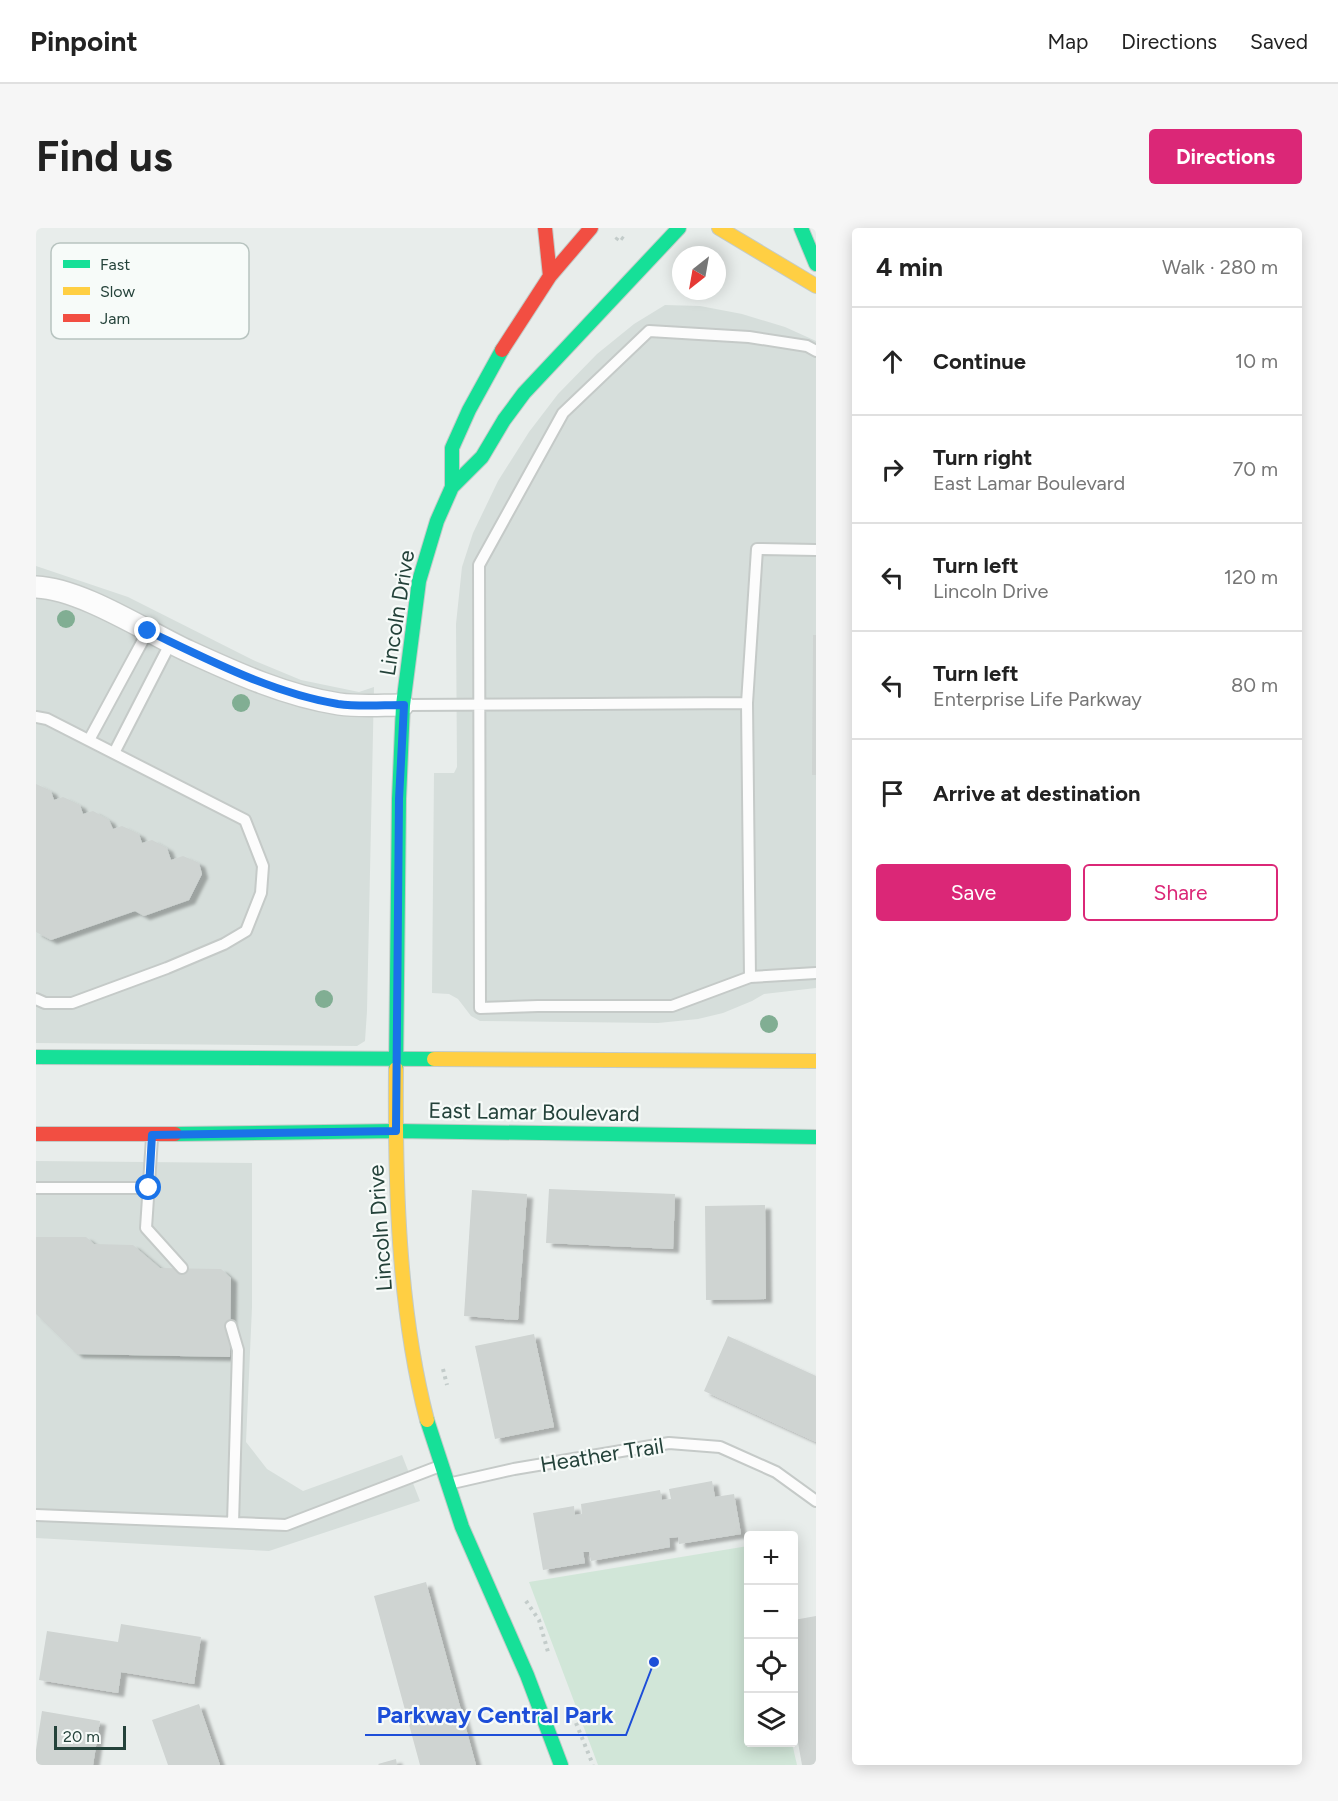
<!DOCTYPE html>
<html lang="en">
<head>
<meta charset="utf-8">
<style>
	body { margin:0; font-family:Figtree,sans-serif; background:#f6f6f6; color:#222 }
	.controls { position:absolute; right:18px; bottom:18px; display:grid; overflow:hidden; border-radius:6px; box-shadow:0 3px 15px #0003 }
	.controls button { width:54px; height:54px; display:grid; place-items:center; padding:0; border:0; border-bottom:2px solid #e0e0e0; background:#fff; color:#222; font:30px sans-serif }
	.compass { position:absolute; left:636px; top:18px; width:54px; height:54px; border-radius:50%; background:#fff; box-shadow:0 3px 15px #0003; rotate:211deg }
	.scale { position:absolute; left:18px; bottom:15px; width:72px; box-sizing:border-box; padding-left:6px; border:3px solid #24423a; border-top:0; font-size:16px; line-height:21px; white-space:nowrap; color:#24423a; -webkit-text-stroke:4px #f7fbf9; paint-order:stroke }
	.stop { position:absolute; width:18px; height:18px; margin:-14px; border:4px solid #1a73e8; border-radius:50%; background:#fff }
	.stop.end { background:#1a73e8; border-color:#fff; box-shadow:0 2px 6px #0008 }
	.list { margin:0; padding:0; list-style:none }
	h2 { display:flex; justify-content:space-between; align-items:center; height:78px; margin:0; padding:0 24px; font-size:26px }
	h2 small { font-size:20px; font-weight:400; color:#767676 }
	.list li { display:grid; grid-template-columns:39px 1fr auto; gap:18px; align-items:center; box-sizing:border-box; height:108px; padding:0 24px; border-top:2px solid #e0e0e0 }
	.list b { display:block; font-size:22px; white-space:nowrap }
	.list p { margin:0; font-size:20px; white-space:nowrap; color:#767676 }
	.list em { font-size:20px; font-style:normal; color:#767676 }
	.actions { display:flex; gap:12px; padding:18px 24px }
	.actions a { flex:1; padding:14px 0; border:2px solid #db2777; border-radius:6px; text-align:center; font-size:21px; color:#db2777 }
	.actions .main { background:#db2777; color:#fff }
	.icon { flex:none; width:33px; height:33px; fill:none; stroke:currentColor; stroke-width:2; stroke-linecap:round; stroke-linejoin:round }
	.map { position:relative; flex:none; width:780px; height:1537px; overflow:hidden; border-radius:6px }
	header { display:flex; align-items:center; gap:36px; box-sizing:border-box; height:84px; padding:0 30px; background:#fff; border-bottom:2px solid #e0e0e0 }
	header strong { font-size:28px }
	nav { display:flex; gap:33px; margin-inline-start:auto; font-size:21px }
	.intro { display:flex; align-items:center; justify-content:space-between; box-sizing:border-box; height:144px; padding:0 36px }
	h1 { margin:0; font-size:42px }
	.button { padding:15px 27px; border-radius:6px; background:#db2777; color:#fff; font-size:21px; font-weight:700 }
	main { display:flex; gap:36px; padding:0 36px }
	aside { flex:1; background:#fff; border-radius:6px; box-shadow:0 3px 15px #0003 }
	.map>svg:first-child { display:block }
</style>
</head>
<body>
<header>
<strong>Pinpoint</strong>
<nav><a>Map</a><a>Directions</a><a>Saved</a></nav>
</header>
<div class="intro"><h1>Find us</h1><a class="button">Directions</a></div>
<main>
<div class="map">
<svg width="780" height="1537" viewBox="0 0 780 1537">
	<defs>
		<filter id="shadow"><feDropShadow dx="6" dy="4" stdDeviation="1.5" flood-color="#0004"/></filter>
	</defs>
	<rect width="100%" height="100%" fill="#e8edeb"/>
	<path fill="#d6dedb" d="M629,77L664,78L706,86L749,99L780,113V760L728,766L716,773L687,785L662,791L622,795L444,793L435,788L422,771L413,766L396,765L398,545H418L421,539L420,396L426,339L437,305L462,253L493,204L522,166L561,126L598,96Z
		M0,338L92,369L217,432L265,452L323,464L338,459L331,783L329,813L321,818L0,815Z
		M0,933L216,935V1079L210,1214L231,1241L267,1263L366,1227L384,1273L233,1323L0,1310Z"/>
	<path fill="#d1e6d8" d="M712,1318V1514L756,1515L761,1537H562L493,1354Z"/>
	<path fill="#cfd4d2" filter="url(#shadow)" d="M777,407H780V547H776Z
		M0,556L15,563L18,572L27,569L44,577L47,586L57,583L73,592L77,601L86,598L103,606L106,615L116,612L131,620L135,632L147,628L163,635L166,646L153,672L108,688L99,683L15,712L0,704Z
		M513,961L639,966L637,1021L510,1015Z
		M436,962L491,966L482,1092L428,1088Z
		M729,977L730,1071L670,1072L669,978Z
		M0,1009H50L58,1016L97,1017L124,1040L185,1041L195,1050L194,1129L41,1126L0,1086Z
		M498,1106L518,1199L459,1211L439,1118Z
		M692,1108L780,1148V1214L668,1163Z
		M676,1253L679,1269L698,1266L705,1306L643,1316L642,1309L633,1310L634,1319L555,1333L553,1324H547L549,1335L507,1342L497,1285L538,1278L539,1287L546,1286L545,1276L624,1262L626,1272L635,1271L633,1261Z
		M390,1354L440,1537H384L338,1368Z
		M780,1388V1537H766L758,1492V1392Z
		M85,1396L165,1409L158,1456L85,1444L82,1465L3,1452L11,1403L82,1414Z
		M163,1476L184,1537H132L116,1492Z
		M6,1483L64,1493L57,1537H0V1522Z
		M360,1531L361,1537H343L342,1536Z"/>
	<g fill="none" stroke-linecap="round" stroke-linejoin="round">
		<g stroke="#c5cac8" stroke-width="14">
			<path id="lane" d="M780,123L771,118L713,109L613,103L527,185L443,337L444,780L502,778H636L714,749L711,475L721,321L780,322
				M370,477L711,475
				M0,489L11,491L209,592L227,638L225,665L210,703L188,716L131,740L36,775H9L0,771
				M53,512L112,403
				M78,525L135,414
				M714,749L780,745
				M116,910L110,1000L146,1040
				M0,960H113
				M195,1098L202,1122L197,1295
				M412,1256L478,1241L633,1215L684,1219L740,1244L780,1273
				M0,1287L250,1297L404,1238"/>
		</g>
		<g stroke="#c5cac8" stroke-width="24">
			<path id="street" d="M0,359C46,361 109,403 152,423C200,445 250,468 303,476C324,479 346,477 367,477"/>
		</g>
		<g stroke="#c3cbc8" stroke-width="16">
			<path id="fast" d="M765,0L780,36
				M416,259L446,229L468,192L488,165L643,0
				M0,829L398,831
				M360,841L363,571L367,477L383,353L401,293L416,259V220L433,182L466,122
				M139,906L360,903L780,909
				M391,1192L426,1299L491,1447L525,1537"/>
		</g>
		<g stroke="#c3cbc8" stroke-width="16">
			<path id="slow" d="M683,0L780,58
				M398,831L780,833
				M360,841C359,956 362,1081 391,1192"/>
		</g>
		<g stroke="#c3cbc8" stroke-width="16">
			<path id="jam" d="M509,0L514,48
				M466,122L514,48L555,0
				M0,906H139"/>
		</g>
		<path stroke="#c3ccca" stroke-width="4" stroke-dasharray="3 4.5" stroke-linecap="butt" d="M580,12L583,8L590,13
			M407,1141L411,1157
			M490,1373L503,1392L512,1424
			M540,1495L557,1537"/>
		<use href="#lane" stroke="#fcfcfc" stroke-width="10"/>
		<use href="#street" stroke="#fcfcfc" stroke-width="21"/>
		<use href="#fast" stroke="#16e098" stroke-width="14"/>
		<use href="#slow" stroke="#ffcf43" stroke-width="14"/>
		<use href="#jam" stroke="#f24e42" stroke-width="14"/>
	</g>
	<g fill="#81ae93">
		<circle cx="30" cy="391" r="9"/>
		<circle cx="205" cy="475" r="9"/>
		<circle cx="288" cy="771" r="9"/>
		<circle cx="733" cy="796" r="9"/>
	</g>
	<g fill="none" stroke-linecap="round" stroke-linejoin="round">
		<path stroke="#1a73e8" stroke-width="8" d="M112,403C173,432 236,465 302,476C323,479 346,477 368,477L363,571L360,903L116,907L113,960"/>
	</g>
	<g text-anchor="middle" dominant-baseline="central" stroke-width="4.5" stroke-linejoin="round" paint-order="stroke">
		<g font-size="22" fill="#24423a" stroke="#f7fbf9">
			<text transform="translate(361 385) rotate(-81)">Lincoln Drive</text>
			<text transform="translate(498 884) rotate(1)">East Lamar Boulevard</text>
			<text transform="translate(344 1000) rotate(-94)">Lincoln Drive</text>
			<text transform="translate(566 1227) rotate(-9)">Heather Trail</text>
		</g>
	</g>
	<rect x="15" y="15" width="198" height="96" rx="9" fill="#f7fbf9" stroke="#b8c4c0" stroke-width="1.5"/>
	<rect x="27" y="32" width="27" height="8" fill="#16e098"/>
	<rect x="27" y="59" width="27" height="8" fill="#ffcf43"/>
	<rect x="27" y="86" width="27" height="8" fill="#f24e42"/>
	<g font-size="16" fill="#24423a">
		<text x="64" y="42">Fast</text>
		<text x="64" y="69">Slow</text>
		<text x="64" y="96">Jam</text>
	</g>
	<path fill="none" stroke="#1d4ed8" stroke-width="2" d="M618 1434L590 1507H329"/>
	<circle fill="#1d4ed8" stroke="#f7fbf9" stroke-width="2" cx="618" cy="1434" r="6"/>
	<g font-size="24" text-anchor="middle" font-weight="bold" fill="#1d4ed8" stroke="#f7fbf9" stroke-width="4.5" stroke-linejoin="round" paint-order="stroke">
		<text x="459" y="1495">Parkway Central Park</text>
	</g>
</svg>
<div class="controls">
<button>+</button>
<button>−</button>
<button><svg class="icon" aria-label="locate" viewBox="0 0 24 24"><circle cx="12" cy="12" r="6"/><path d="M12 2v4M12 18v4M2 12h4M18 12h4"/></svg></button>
<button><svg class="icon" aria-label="layers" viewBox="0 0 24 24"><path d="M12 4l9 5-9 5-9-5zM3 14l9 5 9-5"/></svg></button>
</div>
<svg class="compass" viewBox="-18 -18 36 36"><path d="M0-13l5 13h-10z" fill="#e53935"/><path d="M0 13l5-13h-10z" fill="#767676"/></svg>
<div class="scale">20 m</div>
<div class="stop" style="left:113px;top:960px"></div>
<div class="stop end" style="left:112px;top:403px"></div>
</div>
<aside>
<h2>4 min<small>Walk · 280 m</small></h2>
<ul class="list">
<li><svg class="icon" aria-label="ahead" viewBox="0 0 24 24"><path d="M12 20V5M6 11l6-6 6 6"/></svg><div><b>Continue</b></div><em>10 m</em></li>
<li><svg class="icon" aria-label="right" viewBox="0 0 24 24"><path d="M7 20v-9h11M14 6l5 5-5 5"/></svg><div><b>Turn right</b><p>East Lamar Boulevard</p></div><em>70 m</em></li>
<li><svg class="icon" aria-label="left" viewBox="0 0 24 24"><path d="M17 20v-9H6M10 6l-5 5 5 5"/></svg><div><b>Turn left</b><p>Lincoln Drive</p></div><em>120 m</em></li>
<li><svg class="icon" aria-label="left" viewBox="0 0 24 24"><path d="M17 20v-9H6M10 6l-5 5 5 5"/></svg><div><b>Turn left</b><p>Enterprise Life Parkway</p></div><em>80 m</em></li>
<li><svg class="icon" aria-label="arrive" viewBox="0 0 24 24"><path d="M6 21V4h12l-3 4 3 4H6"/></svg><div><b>Arrive at destination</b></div></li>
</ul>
<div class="actions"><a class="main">Save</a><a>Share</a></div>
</aside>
</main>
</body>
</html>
